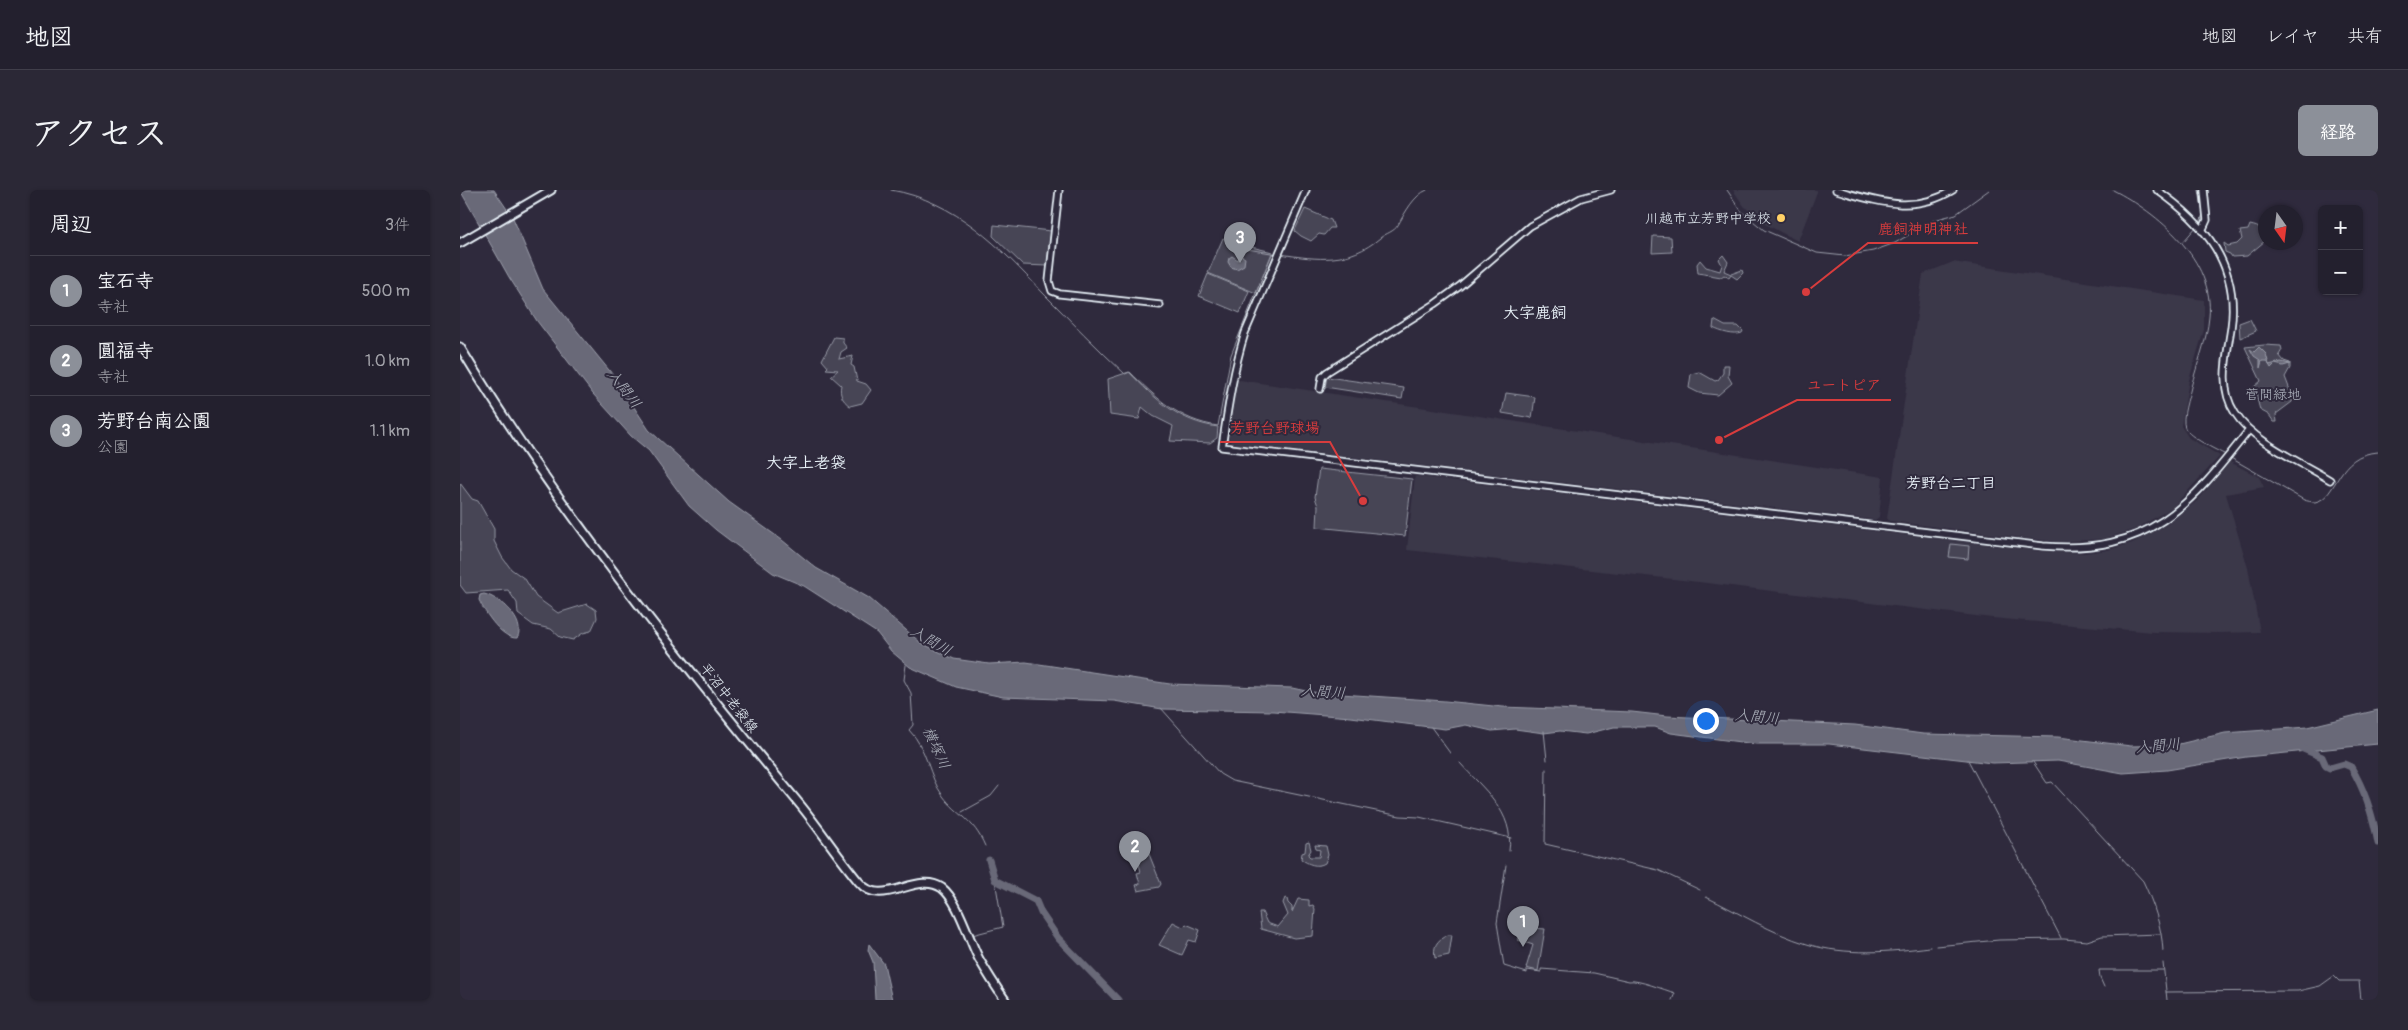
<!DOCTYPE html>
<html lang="ja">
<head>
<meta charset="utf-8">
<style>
	body { margin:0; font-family:Pangolin,"Klee One",sans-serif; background:#2b2836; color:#f1f3f6 }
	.controls { position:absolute; right:15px; top:15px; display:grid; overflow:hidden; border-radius:8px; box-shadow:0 1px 4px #0004 }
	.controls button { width:45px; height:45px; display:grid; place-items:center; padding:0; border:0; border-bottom:1px solid #403e4a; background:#23202e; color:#f1f3f6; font:25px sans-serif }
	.compass { position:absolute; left:1798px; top:15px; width:45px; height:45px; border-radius:50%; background:#23202e; box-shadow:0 1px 4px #0004; rotate:166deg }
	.you { position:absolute; left:1245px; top:530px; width:18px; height:18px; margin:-12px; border:4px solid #fff; border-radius:50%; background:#1a73e8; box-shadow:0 0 0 8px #1a73e833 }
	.badge { display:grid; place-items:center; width:32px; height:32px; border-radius:50%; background:#8c9099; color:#fff; font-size:16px; font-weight:700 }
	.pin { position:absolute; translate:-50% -41px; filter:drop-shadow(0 1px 2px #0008) }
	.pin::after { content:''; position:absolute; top:26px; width:18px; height:15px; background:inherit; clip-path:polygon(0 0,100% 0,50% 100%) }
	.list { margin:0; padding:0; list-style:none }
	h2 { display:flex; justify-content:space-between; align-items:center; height:65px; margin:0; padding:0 20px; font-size:21px }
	h2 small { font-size:16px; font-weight:400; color:#a3a3aa }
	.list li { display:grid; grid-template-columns:32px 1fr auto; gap:15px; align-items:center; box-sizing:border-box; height:70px; padding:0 20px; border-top:1px solid #403e4a }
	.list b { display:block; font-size:19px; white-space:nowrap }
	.list p { margin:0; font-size:16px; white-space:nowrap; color:#a3a3aa }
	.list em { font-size:16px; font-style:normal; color:#a3a3aa }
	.map { position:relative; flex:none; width:1918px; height:810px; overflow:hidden; border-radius:8px }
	header { display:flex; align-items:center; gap:30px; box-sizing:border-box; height:70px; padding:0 25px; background:#23202e; border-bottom:1px solid #403e4a }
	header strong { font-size:24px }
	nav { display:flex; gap:28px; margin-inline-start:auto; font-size:18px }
	.intro { display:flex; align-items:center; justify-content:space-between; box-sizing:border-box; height:120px; padding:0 30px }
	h1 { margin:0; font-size:35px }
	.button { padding:12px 22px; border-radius:8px; background:#8c9099; color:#fff; font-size:18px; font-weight:700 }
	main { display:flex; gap:30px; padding:0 30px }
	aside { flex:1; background:#23202e; border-radius:8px; box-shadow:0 1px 4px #0004 }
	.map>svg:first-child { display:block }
</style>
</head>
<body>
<header>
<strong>地図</strong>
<nav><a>地図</a><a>レイヤ</a><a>共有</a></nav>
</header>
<div class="intro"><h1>アクセス</h1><a class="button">経路</a></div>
<main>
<aside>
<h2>周辺<small>3件</small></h2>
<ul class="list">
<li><span class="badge">1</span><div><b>宝石寺</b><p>寺社</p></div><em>500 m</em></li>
<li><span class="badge">2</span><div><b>圓福寺</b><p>寺社</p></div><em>1.0 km</em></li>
<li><span class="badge">3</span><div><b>芳野台南公園</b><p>公園</p></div><em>1.1 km</em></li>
</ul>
</aside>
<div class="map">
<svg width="1918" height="810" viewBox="0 0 1918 810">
	<rect width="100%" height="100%" fill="#2f2a3d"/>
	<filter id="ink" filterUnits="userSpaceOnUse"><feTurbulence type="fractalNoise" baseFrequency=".02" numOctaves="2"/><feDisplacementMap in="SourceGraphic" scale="10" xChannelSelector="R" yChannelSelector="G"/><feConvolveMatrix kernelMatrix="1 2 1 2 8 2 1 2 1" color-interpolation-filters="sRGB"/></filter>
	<g filter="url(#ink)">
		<path fill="#3b3749" d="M1273,0H1357V2L1338,51L1301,32L1284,16Z
			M1493,72L1744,110V140L1729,190L1721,236L1729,248L1760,266L1713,317L1676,339L1644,349L1597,352L1429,331L1427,328L1463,84Z
			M780,190L1423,287L1419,327L1415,330L772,253L768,249L776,192Z
			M1770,272L1799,287L1804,297L1766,304L1788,378L1800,442L1759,443L1693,442L1532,428L1222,390L947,360L955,286L1580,361L1623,363L1647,360L1672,353L1706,335L1738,310Z"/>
		<path fill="#464455" stroke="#979aa6" d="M845,19L871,30L874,38H870L864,45L859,44L851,51L841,46L835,41L836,38Z
			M534,35L591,41L587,76L563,75L533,46Z
			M1790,35C1800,37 1806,40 1805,51L1787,66L1772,67L1770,64L1765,62L1764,53L1768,56L1777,54L1782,49L1780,41L1788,40Z
			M1193,46L1211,47L1212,62L1192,63Z
			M763,48L778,54L813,62L796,103L748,83Z
			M1263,65L1268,72L1264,81L1271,84L1282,80L1283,83L1277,89L1271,85L1269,88L1264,85L1261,87L1238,83L1237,74L1240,70L1246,77L1260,81L1262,75L1259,69Z
			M748,84L789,101L780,123L739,106Z
			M1790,129L1796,141L1780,148L1779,133Z
			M1254,130L1265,136H1278L1283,141L1282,143C1274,146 1261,142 1253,138Z
			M374,147L383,148V153L387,158L381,162L379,169L393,166L391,175L394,177L397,191L406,194L411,200L402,213L390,216C382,210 379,204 381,195L371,186L378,180L366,179L368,177L362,170Z
			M1804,155L1821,156L1822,160L1819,165L1824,171L1830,173V178L1825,187L1833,208L1832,212L1816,224L1817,232H1814L1809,225L1800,220L1794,197L1801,191L1785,157Z
			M1263,175H1269L1268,186L1272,193L1258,205L1239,203L1229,198L1231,184L1239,182L1255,191L1258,190L1263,183Z
			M669,182C695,209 719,232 758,237L757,248L750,253L710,251L713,236L693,226L682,217L679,229L650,225L648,189Z
			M867,187L944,198L942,209L865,197Z
			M1046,203L1075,207L1072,228L1042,223Z
			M859,279L952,289L945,346L857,337L858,316L855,307Z
			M0,293L12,309L18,311L34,339V351L42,367L51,379L65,389L76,407L98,423L127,414L136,420L137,428L131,441L123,443L113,450L100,447L91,439L73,435L58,424L57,413L48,400L6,403L0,395Z
			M1491,354L1509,356L1508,369L1489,367Z
			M849,652L851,660L848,665L850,667H859L860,660L856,659L855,655L866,656L868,665L865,673C857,678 848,674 841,669L842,663L845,662L846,653Z
			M687,659L701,694L699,697L678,701L676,695L680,694L677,683L681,682L678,670L683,669L681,661Z
			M825,708L827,709L828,713L832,717V722L838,709L849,710V716L853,715L855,719L853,746L834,748L801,739L799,722H802L807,733L818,737L828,725L823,713Z
			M713,732L723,737L726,734L740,740L736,752L729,750L722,765L699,755Z
			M1062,737L1085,739L1078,781L1066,778L1073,755L1058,750Z
			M988,745H992L989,765L975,768C973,757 976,750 988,745Z"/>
		<path fill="#696978" stroke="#9c9fab" d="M0,0H34L53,28L83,99L153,185L189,240L269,312L322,350L356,378L409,408L461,453L494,469L529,474L566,472L710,494L832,498L851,502L985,511L1043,517L1172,522L1207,526L1395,535L1463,544L1598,547L1671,556L1715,555L1765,543L1847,537L1918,520V554L1786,567L1707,580L1663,583L1598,571L1532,573L1369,554H1296L1211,543L1195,537H1154L1126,544L1100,541L1084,543L1055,539L1032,541L1006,535L985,539L891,527L813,521L702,519L654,511L543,507L496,497L450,477L431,461L417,443L344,396L313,383L256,340L229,316L189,261L171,246L133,204L77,131L49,87Z
			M780,65L785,68L784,75L777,79L771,77L768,72L769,68L772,66L778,70Z
			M1799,157L1806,164L1809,175L1821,172L1830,174L1823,176L1815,174L1811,178L1807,171H1802L1800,178V170L1794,166L1790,159L1794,162Z
			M24,404C39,407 67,431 57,448C42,449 25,423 19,410L20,405Z
			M409,754L424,774L432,810H415L413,772L408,760Z"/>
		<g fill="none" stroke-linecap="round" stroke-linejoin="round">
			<path stroke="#9c9fab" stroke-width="1" d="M431,0C496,11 540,57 583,103C610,130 637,158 665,184L670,182C696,208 720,231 758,236L771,165L812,63
				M1267,0L1282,22L1304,40L1357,63L1385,66L1413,61L1435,53L1474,30L1496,24L1529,0
				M1653,0C1698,23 1755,70 1749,127C1747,150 1737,174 1731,197C1729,207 1721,227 1725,238C1729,247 1756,260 1766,265
				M1739,0L1743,24L1740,33
				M1723,52L1737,36
				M820,64C859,70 889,74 920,48C926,43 934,42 938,35C945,23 954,5 967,0
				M780,65L781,58L817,64
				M1769,267L1844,310C1847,311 1852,312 1855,312C1878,308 1876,264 1918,262
				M446,475L444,490L451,503L453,535L449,540C468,559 468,586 483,606C498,626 513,628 525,656
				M701,518L760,584L772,591L940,626L959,627L1051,648
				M971,537L990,563
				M1084,541L1087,570
				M1508,570L1601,748
				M1573,572L1587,593L1592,592L1683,691C1693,712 1702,737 1703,761
				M1000,573C1023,599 1055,622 1049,661
				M1086,579L1085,654L1198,680L1240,700
				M502,622L531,606L539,596
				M1046,675L1037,733L1044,776L1067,783V780L1081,782V779L1134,783L1169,791C1177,789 1205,800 1215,803L1212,810
				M1246,707C1280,723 1311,743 1347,754C1386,766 1430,762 1470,757
				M512,745L543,737L535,690
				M1476,756L1539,750L1604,749L1627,751L1642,746L1700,744
				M1703,773L1707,810
				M528,778L551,810
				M1644,797L1640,788L1639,780H1703
				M1706,802L1838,801L1860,796L1874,786L1879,791H1899L1901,810"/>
			<path stroke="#696978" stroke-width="7" d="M1841,558L1862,567L1866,576L1870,578L1884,574L1891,577C1905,600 1913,626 1918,653
				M529,670L535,690L576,711L581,723L598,748L658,810"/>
			<g stroke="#e8f1f8" stroke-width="9">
				<path id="minor" d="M599,0L589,91L592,101L600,104L700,115
					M846,0L785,143C773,181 768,218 762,257L1583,356C1689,365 1729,317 1789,240
					M1376,0C1417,11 1453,25 1493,0
					M1697,0C1745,33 1780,76 1771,138C1767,166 1758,197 1775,223C1793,252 1841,272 1870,290
					M1742,41L1747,30L1744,0
					M860,199L862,187L867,182L975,114L1000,96L1070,36L1121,8L1151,0"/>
			</g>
			<g stroke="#e8f1f8" stroke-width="11">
				<path id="major" d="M0,53L91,0
					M0,157C99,321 220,470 342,617C362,642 379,668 399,692C422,720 456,680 482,698C498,710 509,750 519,769C527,783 536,797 545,810"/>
			</g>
			<use href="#minor" stroke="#2f2a3d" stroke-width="5.5"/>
			<use href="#major" stroke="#2f2a3d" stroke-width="7"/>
		</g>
	</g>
	<circle fill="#ffd166" stroke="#2f2a3d" stroke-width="2" cx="1321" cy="28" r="5"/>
	<g text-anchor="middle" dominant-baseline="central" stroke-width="4" stroke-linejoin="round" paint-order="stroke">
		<g font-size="14" fill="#e8f1f8" stroke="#2f2a3d" text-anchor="end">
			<text x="1311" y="28">川越市立芳野中学校</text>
		</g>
		<g font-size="14" fill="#afb4bf" stroke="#2f2a3d">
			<text x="1813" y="204">菅間緑地</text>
		</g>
		<g font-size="14" fill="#e8f1f8" stroke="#2f2a3d">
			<text transform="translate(269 508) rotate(52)">平沼中老袋線</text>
		</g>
		<g font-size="15" font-style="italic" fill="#afb4be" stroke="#2f2a3d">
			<text transform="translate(164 199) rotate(52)">入間川</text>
			<text transform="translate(471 451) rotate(30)">入間川</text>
			<text transform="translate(863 502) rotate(4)">入間川</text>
			<text transform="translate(1297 527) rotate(5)">入間川</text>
			<text transform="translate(1698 556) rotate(-5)">入間川</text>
			<text transform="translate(476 558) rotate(65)">横塚川</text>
		</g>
		<g font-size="15" font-weight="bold" fill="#e8f1f8" stroke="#2f2a3d">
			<text x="1491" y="293">芳野台二丁目</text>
		</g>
		<g font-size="16" font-weight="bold" fill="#e8f1f8" stroke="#2f2a3d">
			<text x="1075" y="123">大字鹿飼</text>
			<text x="346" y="273">大字上老袋</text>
		</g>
	</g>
	<path fill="none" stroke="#d83c3d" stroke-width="2" d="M1346 102L1408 53H1518M1259 250L1337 210H1431M903 311L870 252H760"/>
	<g fill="#d83c3d" stroke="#2f2a3d" stroke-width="2">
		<circle cx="1346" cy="102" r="5"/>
		<circle cx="1259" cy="250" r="5"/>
		<circle cx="903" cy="311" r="5"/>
	</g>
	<g font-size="15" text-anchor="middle" font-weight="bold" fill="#d83c3d" stroke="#2f2a3d" stroke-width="4" stroke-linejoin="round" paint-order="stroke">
		<text x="1463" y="44">鹿飼神明神社</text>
		<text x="1384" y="200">ユートピア</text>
		<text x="815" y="243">芳野台野球場</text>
	</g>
</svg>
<div class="controls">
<button>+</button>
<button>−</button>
</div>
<svg class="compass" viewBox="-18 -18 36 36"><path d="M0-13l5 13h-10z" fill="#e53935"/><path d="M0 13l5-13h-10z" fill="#a3a3aa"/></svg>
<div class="you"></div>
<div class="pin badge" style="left:1063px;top:757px">1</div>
<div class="pin badge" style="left:675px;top:682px">2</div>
<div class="pin badge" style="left:780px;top:73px">3</div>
</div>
</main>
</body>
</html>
